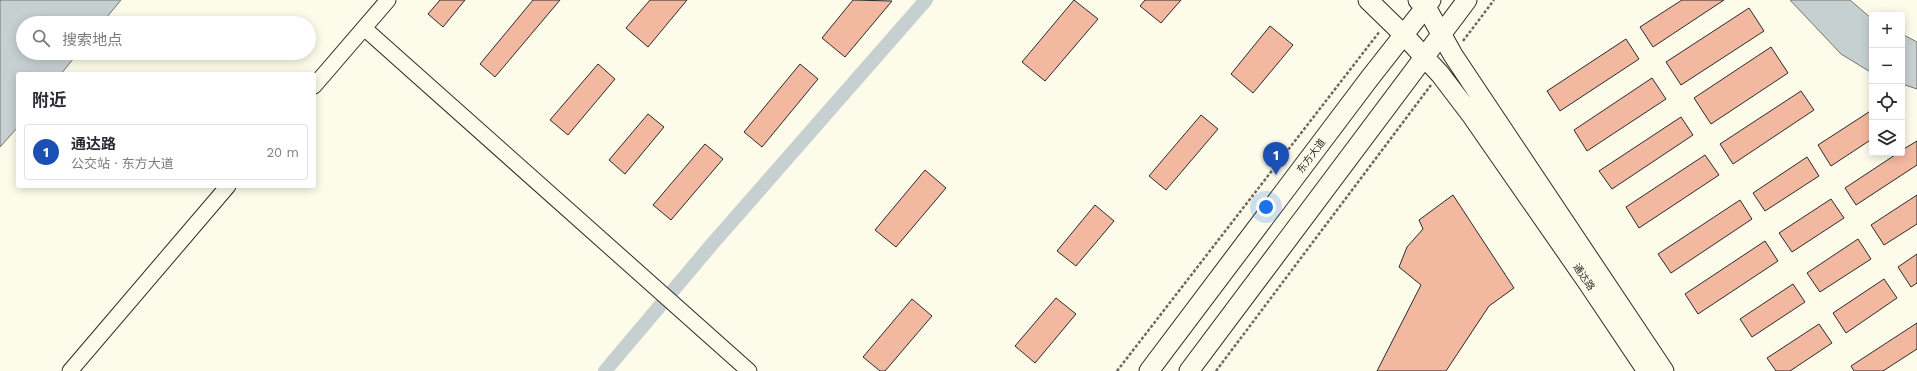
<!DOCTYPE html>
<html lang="zh">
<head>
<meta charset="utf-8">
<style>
	body { margin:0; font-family:"Work Sans","Noto Sans SC",sans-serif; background:#f2f2f3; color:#2b2b33 }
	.controls { position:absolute; right:12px; top:12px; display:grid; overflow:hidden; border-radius:4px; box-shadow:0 2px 10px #0003 }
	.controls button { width:36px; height:36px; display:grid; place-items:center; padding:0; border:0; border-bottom:1px solid #e1e1e2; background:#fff; color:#2b2b33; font:20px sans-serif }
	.you { position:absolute; left:1266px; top:207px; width:14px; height:14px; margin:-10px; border:3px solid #fff; border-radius:50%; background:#1a73e8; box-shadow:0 0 0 6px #1a73e833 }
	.badge { display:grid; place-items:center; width:26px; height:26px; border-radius:50%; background:#c62828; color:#fff; font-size:13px; font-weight:700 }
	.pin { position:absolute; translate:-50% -33px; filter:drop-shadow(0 1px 2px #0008) }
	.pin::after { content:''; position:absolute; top:21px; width:14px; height:12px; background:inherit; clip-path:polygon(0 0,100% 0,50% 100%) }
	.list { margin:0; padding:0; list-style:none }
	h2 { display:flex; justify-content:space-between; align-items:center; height:52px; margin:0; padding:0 16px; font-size:17px }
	h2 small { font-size:13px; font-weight:400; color:#7c7c81 }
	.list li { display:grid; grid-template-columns:26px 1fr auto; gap:12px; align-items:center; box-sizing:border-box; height:56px; margin:0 8px 8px; padding:0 8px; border:1px solid #e1e1e2; border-radius:4px }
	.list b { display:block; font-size:15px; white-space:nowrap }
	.list p { margin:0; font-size:13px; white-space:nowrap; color:#7c7c81 }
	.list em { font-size:13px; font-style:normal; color:#7c7c81 }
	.icon { flex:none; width:22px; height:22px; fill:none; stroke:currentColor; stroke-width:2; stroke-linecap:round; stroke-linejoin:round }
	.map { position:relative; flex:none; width:1917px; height:371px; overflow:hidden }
	.search { position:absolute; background:#fff; box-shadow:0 2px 10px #0003; left:16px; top:16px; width:300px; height:44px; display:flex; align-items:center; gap:10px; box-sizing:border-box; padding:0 14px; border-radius:22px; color:#7c7c81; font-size:15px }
	.panel { position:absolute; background:#fff; box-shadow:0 2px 10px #0003; left:16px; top:72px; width:300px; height:116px; border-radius:4px }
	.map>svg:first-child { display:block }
</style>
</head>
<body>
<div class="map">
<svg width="1917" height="371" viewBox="0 0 1917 371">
	<rect width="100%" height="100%" fill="#fdfbea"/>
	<path fill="#c7d0d0" stroke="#74746e" d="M0,0H121L102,23H23V53H78L61,74H18V127L0,147Z
		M1790,0H1850L1872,19V73L1841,54Z
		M1902,34L1917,42V89L1902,84Z"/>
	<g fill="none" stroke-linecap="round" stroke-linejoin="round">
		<path stroke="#c7d0d0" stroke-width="14" d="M605,371L713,243L926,0"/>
	</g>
	<path fill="#f2b8a0" stroke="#2b2b2b" d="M440,0H465L443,27L428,14Z
		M533,0H560L495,77L480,64Z
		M650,0H687L648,47L626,28Z
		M853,0L892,1L845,57L822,38Z
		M1074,0L1098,19L1045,81L1022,62Z
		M1145,0H1181L1161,23L1140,6Z
		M1682,0H1724L1653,47L1640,27Z
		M1749,8L1764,31L1681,85L1666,62Z
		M1270,26L1293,45L1253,93L1231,74Z
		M1626,39L1639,59L1560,111L1547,91Z
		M1771,47L1788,73L1711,124L1694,98Z
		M598,64L615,79L568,135L550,120Z
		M800,64L818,79L762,147L744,132Z
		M1652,78L1666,99L1587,151L1574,130Z
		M1801,91L1814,110L1733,164L1720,144Z
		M1872,110V139L1831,166L1818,145Z
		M648,114L664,127L625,174L609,160Z
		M1201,115L1218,129L1166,190L1149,176Z
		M1681,117L1693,135L1612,189L1599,171Z
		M1917,141V165L1856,205L1845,188L1898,153H1902V150Z
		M705,144L723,159L671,220L653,205Z
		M1705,155L1719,175L1639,228L1626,207Z
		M1807,157L1819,176L1765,211L1753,193Z
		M925,170L946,188L896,247L875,230Z
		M1453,195L1514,288L1489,306L1446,371H1377L1421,285L1399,267L1407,247L1423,229L1419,220Z
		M1917,195V224L1884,245L1871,225Z
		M1831,199L1844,218L1792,252L1779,233Z
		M1740,200L1752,219L1671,273L1658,254Z
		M1095,205L1114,221L1076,266L1057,251Z
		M1858,239L1871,259L1820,292L1807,273Z
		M1765,241L1778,261L1698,314L1685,294Z
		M1917,254V283L1911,287L1898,267Z
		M1884,279L1897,298L1846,333L1833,313Z
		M1793,284L1805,302L1752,337L1740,319Z
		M1056,298L1076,314L1035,363L1015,346Z
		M912,299L932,316L885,371H880L863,357Z
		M1917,323V349L1883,371H1854L1851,366Z
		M1819,324L1832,343L1790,371H1776L1767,358Z"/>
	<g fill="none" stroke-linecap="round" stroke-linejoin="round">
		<g stroke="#2b2b2b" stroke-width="17">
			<path id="minor" d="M364,28L749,371
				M314,86L388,0
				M70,371L228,186"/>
		</g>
		<g stroke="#2b2b2b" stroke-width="21">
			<path id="major" d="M1368,0L1403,34L1440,74L1472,116L1588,283L1647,371
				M1418,0L1426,7L1453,55L1664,371
				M1149,371L1369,79L1431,0
				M1189,371L1467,0"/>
		</g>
		<path stroke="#6a6964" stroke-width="2.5" stroke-dasharray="3 2" stroke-linecap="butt" d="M1463,41L1494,0
			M1117,371L1380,31
			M1216,371L1431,85"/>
		<use href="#minor" stroke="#fdfbea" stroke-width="15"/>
		<use href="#major" stroke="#fdfbea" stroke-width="19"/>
	</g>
	<g text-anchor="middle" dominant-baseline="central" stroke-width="3" stroke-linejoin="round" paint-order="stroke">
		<g font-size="10" fill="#2b2b2b" stroke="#fdfbea">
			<text transform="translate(1311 156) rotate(-53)">东方大道</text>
			<text transform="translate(1584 277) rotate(56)">通达路</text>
		</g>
	</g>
</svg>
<div class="controls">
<button>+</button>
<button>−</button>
<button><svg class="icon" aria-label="locate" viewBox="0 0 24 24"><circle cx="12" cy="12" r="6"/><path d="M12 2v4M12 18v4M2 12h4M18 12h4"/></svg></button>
<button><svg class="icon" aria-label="layers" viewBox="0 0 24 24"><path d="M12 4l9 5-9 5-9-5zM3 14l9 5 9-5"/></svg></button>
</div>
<div class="you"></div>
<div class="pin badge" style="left:1276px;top:175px;background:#1a4fb4">1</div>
<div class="search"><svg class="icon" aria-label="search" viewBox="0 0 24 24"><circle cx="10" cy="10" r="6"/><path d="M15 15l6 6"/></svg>搜索地点</div>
<section class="panel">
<h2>附近<small></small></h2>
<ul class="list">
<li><span class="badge" style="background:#1a4fb4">1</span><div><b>通达路</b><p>公交站 · 东方大道</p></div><em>20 m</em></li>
</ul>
</section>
</div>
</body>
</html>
